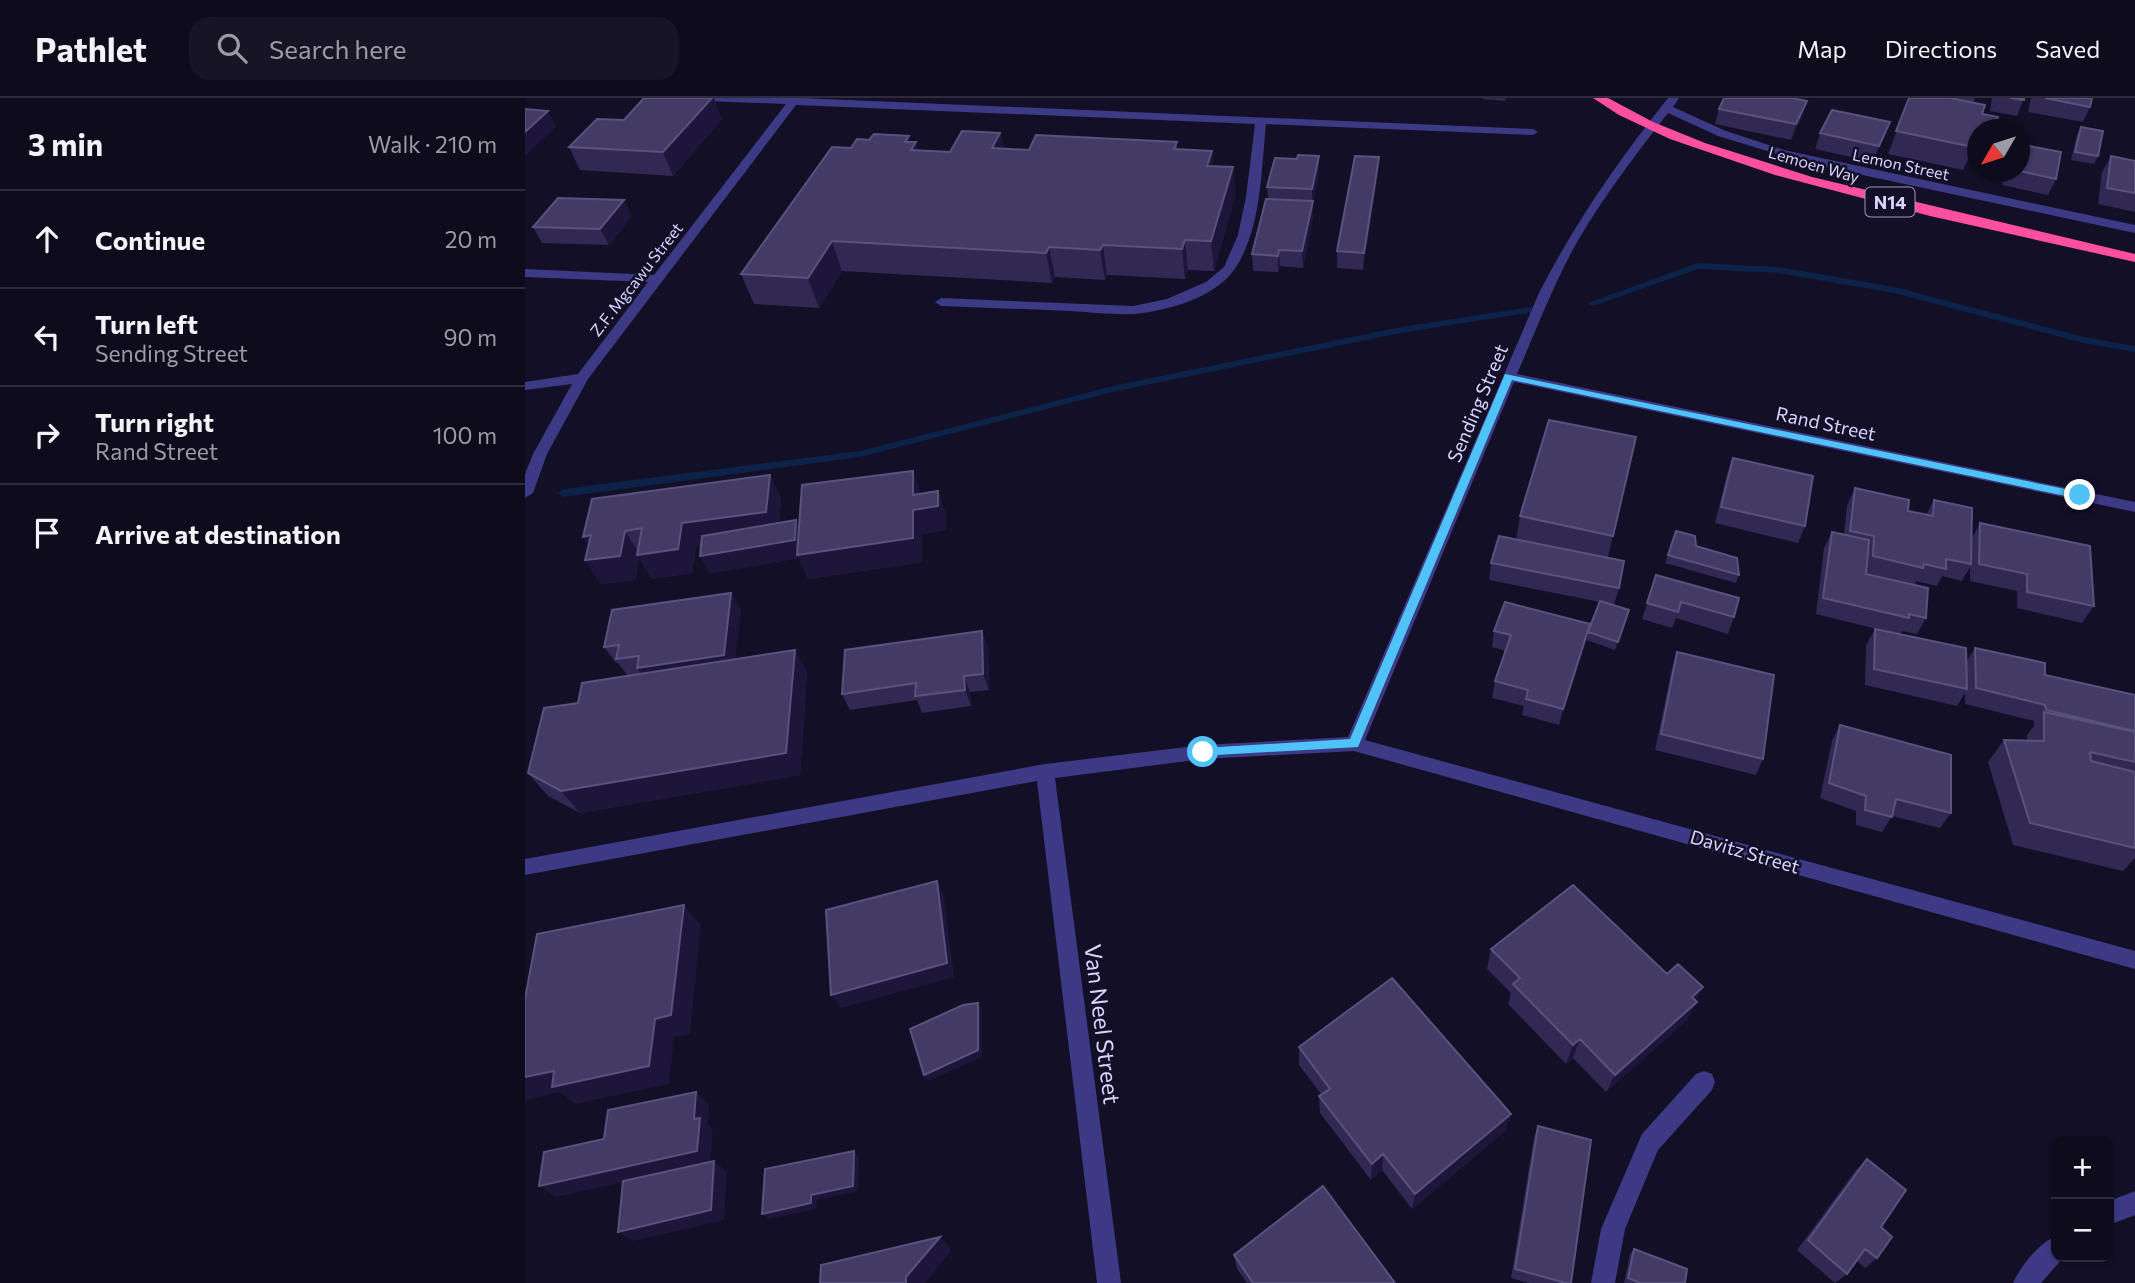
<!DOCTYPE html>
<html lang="en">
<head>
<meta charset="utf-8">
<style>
	body { margin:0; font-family:Commissioner,sans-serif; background:#171425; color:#f1f3f6 }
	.controls { position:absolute; right:21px; bottom:21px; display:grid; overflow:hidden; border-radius:14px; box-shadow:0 2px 5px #0004 }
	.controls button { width:63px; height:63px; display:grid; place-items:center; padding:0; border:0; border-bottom:2px solid #2e2b3b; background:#0e0b1c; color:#f1f3f6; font:35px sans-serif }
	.compass { position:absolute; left:1442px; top:21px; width:63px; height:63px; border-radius:50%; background:#0e0b1c; box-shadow:0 2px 5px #0004; rotate:231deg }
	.stop { position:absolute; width:21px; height:21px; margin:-16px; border:5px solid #4fc3f7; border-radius:50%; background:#fff }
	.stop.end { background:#4fc3f7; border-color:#fff; box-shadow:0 2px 7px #0008 }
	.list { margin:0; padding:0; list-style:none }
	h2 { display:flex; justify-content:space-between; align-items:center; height:91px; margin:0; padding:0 28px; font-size:30px }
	h2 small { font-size:23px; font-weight:400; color:#9b9ba3 }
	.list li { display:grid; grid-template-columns:46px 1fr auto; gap:21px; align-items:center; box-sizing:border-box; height:98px; padding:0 28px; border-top:2px solid #2e2b3b }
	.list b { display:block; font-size:26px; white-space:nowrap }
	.list p { margin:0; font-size:23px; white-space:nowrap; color:#9b9ba3 }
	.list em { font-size:23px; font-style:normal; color:#9b9ba3 }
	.icon { flex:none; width:38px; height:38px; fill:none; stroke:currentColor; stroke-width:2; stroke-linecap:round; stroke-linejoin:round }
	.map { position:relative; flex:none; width:1610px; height:1185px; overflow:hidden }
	header { display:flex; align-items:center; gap:42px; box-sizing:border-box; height:98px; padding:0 35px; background:#0e0b1c; border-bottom:2px solid #2e2b3b }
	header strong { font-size:33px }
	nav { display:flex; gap:38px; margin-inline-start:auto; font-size:24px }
	.search { width:490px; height:63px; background:#171425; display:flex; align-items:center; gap:18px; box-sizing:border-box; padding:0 24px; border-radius:21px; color:#9b9ba3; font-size:26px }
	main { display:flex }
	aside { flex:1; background:#0e0b1c }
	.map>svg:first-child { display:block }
</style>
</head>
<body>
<header>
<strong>Pathlet</strong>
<div class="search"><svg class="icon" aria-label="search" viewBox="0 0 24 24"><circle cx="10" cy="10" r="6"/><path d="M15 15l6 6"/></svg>Search here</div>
<nav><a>Map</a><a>Directions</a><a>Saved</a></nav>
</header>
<main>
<aside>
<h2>3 min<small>Walk · 210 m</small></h2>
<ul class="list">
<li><svg class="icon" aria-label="ahead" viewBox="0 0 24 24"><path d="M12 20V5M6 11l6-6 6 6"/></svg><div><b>Continue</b></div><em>20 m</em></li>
<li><svg class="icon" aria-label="left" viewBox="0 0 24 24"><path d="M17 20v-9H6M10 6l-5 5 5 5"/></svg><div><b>Turn left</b><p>Sending Street</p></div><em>90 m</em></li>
<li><svg class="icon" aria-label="right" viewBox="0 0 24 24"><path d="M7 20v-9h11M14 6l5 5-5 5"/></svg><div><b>Turn right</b><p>Rand Street</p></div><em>100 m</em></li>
<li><svg class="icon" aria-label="arrive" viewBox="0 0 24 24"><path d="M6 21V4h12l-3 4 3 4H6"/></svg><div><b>Arrive at destination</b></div></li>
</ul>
</aside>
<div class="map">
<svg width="1610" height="1185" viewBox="0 0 1610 1185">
	<rect width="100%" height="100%" fill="#130f26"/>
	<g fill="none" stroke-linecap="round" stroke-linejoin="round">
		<path fill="#0c2248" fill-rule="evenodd" d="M1172,165L1253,169L1370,189L1559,239L1610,248V254L1558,245L1369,195L1253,175L1173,171L1071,207H1065L1063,205Z
			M1006,209L1011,212L1009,214L876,235L592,293L335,359L38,399L33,395L38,391L335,353L592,287L876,229Z"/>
		<path fill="#3d3a85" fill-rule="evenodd" d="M175,0H276L1008,31L1013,34L1008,37L741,26C736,73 737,131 709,172C689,200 642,213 609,216C588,217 565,214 545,213C502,211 459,210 416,208L410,204L416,200L608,208L642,201L681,184L699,169L713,137L721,99L730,26L271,7L63,281L22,356L8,395L0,400V376L8,356L47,286L0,292V284L53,276L123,184L0,179V171L129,177L261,6L180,3Z
			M1143,0H1154L1148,9L1201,33L1259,52L1610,127V135L1281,65L1193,38L1143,15C1112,55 1081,95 1055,139C1030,182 1012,230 992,276L1610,404V414L989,284L840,642L1610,853V871L829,653L678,661L530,680L596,1185H572L512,683L0,777V761L520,666L678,647L823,639L1014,195C1051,123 1093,63 1143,0Z
			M1179,973L1187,976L1190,984L1187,992L1133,1052L1100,1131L1090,1185H1066L1076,1131L1117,1036L1171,976Z
			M1610,1093V1117L1584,1127V1103Z
			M1531,1138V1159H1539L1516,1185H1488C1495,1169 1514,1145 1531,1138Z"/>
		<path fill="#ff4fa3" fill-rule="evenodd" d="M1068,0H1083L1128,24L1180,45L1287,79L1610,156V164L1405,118L1250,77L1145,41L1094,17Z"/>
	</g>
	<path fill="#312854" d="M958,0H981L980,3L958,1Z
		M1384,0H1450L1448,5L1469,32H1452V54L1447,53L1438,72L1363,56Z
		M1467,0H1499L1492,18L1465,13Z
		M1506,0H1567L1565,9L1558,24L1503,14Z
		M1194,11L1277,19L1266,42L1190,26Z
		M197,21L148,78L55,72L44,49L99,22Z
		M1365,24L1348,64L1290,51L1295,35Z
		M1556,29L1573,58L1569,66L1546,62L1552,37Z
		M475,35L479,51L504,52L652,44V51L687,53L688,68L708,69L710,98L689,173L663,172L660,181L582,177L580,182L530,179L527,185L317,173L294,210L229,206L216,176L326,50L344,42L391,44L393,52L425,54Z
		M794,58V75L788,103V119L778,170L755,168L753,174L728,173L727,156L743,101L742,89L772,61Z
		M1586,58L1610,63V114L1573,106L1577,74Z
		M854,59L853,75L838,172L812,170V153Z
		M1480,74H1494L1531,81L1523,97L1477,87Z
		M107,118L84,147L17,145L8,129Z
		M1208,360L1280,428L1273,445L1190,425L1202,376Z
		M388,373L396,396L413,393L421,417V432L397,436V464L283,481L274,460L185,475L175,458L176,448L171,449L167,475L127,481L114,460L110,482L76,486L60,462L63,447L58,439L245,377L256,401L254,425L274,429Z
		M1330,390L1383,413L1401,417L1409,402L1447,440L1455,425L1569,508L1557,525L1492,510V493L1445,483V469L1437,483L1417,478L1412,488L1391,483L1390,487L1341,475L1401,520L1392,536L1377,533L1375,536L1441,564L1450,550L1520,577L1610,597V760L1598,773L1488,747L1463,664L1479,642H1502V637L1509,628V623L1440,606V595L1432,608L1340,587L1341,547L1350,531L1356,532L1291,516L1299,450L1307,434L1319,436L1322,407Z
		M995,418L1088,438L1083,459L1094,490L1089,507L1082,505L1104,512L1090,552L1061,542L1075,504L964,482L966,465L991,442Z
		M1171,448L1214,477L1211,485L1140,465L1143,457Z
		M1131,477L1209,519L1203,536L1151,520L1147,530L1117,521Z
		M216,511L210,561L270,552L282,575L275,677L55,715L23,698L3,675L53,605L103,578L93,565H91L79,549Z
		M969,533L1061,543L1034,627L997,617L999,608L967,600L970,583L981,553L967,549Z
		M463,549L464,592L445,594L446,608L397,615L392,602L325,612L317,596Z
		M1152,554L1238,661L1231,677L1130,652L1147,570Z
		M1315,627L1426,715L1415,730L1367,718L1357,734L1331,727V713L1295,700L1307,643Z
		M966,851L1170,903L1172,904L1161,923L1081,994L1048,960L1041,966L983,906L986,895L962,871Z
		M774,949L986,1016L980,1033L887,1111L857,1072L846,1082L795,1015L794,998L797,997L774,967Z
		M1013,1028L1046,1185H1004L986,1180L1009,1039Z
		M1342,1061L1356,1129L1352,1160L1340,1170L1332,1163L1322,1176L1310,1185L1272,1152L1331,1072Z
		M1109,1151L1160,1185H1099L1105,1156Z
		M709,1157L870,1185H722L712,1171Z"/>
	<path fill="#1d163a" d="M187,0H189L197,21L148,78L138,54Z
		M1282,3L1277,19L1266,42L1271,26Z
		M23,13L31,29L0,58V34Z
		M1365,24L1359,40L1348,64L1354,48Z
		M475,35L482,64L467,50Z
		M384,38L387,50L391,44L399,73L380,44Z
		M687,53L689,82L682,68Z
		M794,58V75L787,108V91Z
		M854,59L853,75L838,172L839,155Z
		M708,69L710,98L689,173L686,143Z
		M99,102L107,118L84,147L75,131Z
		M788,103V119L778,170L777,153Z
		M660,142L663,172L660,181L657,151Z
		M307,143L317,173L294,210L283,180Z
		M578,147L582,177L580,182L575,152Z
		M524,149L530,179L527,185L521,155Z
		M754,152L755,168L753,174V158Z
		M388,373L396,397L413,393L421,417V432L397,436V464L283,481L274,460L185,475L175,458L271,422L279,439L388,397Z
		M245,377L256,401L253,438L171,449L167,475L127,481L114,460L110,482L76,486L60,462L72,461L58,439L100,433L115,456L157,425Z
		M206,495L216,511L209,573L123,586L112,570Z
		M1065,526L1061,543L1034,627L1038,611Z
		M457,533L463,549L464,592L458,576Z
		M270,552L282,575L275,677L55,715L36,693Z
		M439,578L445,594L446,608L440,592Z
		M412,783L419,798L429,879L316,910L306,897Z
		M159,807L176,827L165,936L149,939L144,986L50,1006L35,994L0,1002V979L29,973L130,921Z
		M1178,889L1168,907L1172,904L1161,923L1081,994L1090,977Z
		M453,905L457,912V959L403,983L399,977Z
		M1055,941L1048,960L1041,966L1048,947Z
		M171,994L184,1006L183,1027L188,1032L185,1065L31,1099L14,1088L169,1021Z
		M986,1016L980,1033L887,1111L890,1096Z
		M329,1053L334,1059L333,1093L292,1102L291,1111L244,1121L237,1116L286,1097Z
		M858,1056L857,1072L846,1082L847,1066Z
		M189,1063L202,1074L199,1122L108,1143L93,1134Z
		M415,1139L427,1152L400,1185H381V1179Z"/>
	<path fill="#433a66" stroke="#5a527e" stroke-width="2" d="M119,0H187L138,54L44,49L72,21L99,22Z
		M1199,0H1267L1282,3L1271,26L1194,11Z
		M1384,0H1425L1460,7L1457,16L1473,19L1469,32L1454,29L1448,49L1371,33Z
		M1485,0H1499V2Z
		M1520,0H1567L1565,9Z
		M0,11L23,13L0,34Z
		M1307,12L1365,24L1354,48L1295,35Z
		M1556,29L1578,33L1573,58L1550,54Z
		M437,33L475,35L467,50L504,52L511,37L652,44L649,51L687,53L682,68L708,69L686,143L660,142L657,151L578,147L575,152L524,149L521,155L307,143L283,180L216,176L307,49L326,50L332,41L344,42L349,36L384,38L380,44H391L386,52L425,54Z
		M1494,46L1536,54L1531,81L1494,73Z
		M773,57L794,58L787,91L742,89L750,60L772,61Z
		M830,58L854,59L839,155L812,153Z
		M1586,58L1610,63V95L1582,90Z
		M33,100L99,102L75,131L8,129Z
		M741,101L788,103L777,153L754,152L753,158L727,156Z
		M1024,322L1111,339L1088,438L995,418Z
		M1208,360L1288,378L1280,428L1196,409Z
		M388,373V397L413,393V408L388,412V440L272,457L277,387Z
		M245,377L241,414L157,425L153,451L112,457L117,430L100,433L95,458L60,462L66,437L58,439L67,401Z
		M1330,390L1384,402L1383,413L1408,418L1409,402L1447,410L1446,466L1421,461V471L1399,466L1398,470L1348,458L1349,438L1325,433Z
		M271,422L270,442L175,458L177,438Z
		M1455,425L1565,448L1569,508L1502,494V476L1454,466Z
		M1151,433L1170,438L1171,448L1212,460L1214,477L1143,457Z
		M1307,434L1344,442L1341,476L1403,490L1401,520L1384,516V520L1298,500Z
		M974,438L1099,463L1094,490L966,465Z
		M1131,477L1214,500L1209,519L1156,504L1153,514L1122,505Z
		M206,495L199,557L112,570L114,558L91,561L94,547L79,549L87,512Z
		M1075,503L1104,512L1093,544L1063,534Z
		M980,504L1065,526L1038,611L1001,601L1003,592L970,583L986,537L969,533Z
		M1350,531L1441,550L1442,591L1349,571Z
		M457,533L458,576L439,578L440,592L390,598L391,585L317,596L320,552Z
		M1450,550L1520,565V577L1610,597V633L1521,612L1520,607L1451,590Z
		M270,552L261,655L36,693L3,675L19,610L53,605L57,585Z
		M1152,554L1249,577L1238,661L1136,636Z
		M1519,614L1610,634V664L1565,654L1566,663L1610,674V750L1505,725L1479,642L1519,643Z
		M1315,627L1426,657V715L1371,701L1367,719L1340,712L1341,698L1304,685Z
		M412,783L422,865L306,897L301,812Z
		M1048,787L1142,876L1153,866L1178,889L1167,899L1172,904L1090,977L1055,941L1048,947L988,886L995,880L966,851Z
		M159,807L146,917L130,921L124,968L27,989L29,973L0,979V901L12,836Z
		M867,880L986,1016L890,1096L858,1056L847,1066L794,998L805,991L774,949Z
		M453,905V952L399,977L385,931L438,907Z
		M171,994L169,1021L175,1020L172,1053L14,1088L19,1054L79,1041L83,1012Z
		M1013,1028L1066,1042L1046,1185H1041L990,1171Z
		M329,1053L328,1088L286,1097V1105L237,1116L240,1071Z
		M1342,1061L1381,1092L1356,1129L1367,1139L1352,1160L1340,1151L1322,1176L1283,1142Z
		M189,1063L186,1112L93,1134L98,1083Z
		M798,1088L870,1185H728L709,1157Z
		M415,1139L381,1179V1185H295L296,1167Z
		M1109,1151L1162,1171L1160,1185H1115L1103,1180Z"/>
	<path fill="#4fc3f7" d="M980,276L1555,394L1560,397L1555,401L987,282L833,649L674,658V651L678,650L825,641Z"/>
	<g text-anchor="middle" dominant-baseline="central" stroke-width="5" stroke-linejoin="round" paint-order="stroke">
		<g font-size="16" fill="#d9d4ff" stroke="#130f26">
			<text transform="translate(1289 66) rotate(16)">Lemoen Way</text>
			<text transform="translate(1376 66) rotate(12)">Lemon Street</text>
			<text transform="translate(111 181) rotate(-52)">Z.F. Mgcawu Street</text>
		</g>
		<rect fill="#130f26" stroke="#9e99be" stroke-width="2" x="1340.5" y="89.5" width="49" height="29" rx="5"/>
		<g font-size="18" font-weight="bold" fill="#d9d4ff">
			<text x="1365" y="104">N14</text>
		</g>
		<g font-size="19" fill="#d9d4ff" stroke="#130f26">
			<text transform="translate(952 305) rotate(-67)">Sending Street</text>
			<text transform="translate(1301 325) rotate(12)">Rand Street</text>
			<text transform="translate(1220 753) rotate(16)">Davitz Street</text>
		</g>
		<g font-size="23" fill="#d9d4ff" stroke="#130f26">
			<text transform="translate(578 926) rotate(83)">Van Neel Street</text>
		</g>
	</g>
</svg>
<div class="controls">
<button>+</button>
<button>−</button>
</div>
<svg class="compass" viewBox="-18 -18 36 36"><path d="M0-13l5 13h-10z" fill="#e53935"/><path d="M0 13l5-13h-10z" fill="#9b9ba3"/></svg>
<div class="stop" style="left:678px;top:654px"></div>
<div class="stop end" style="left:1555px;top:397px"></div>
</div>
</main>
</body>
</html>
